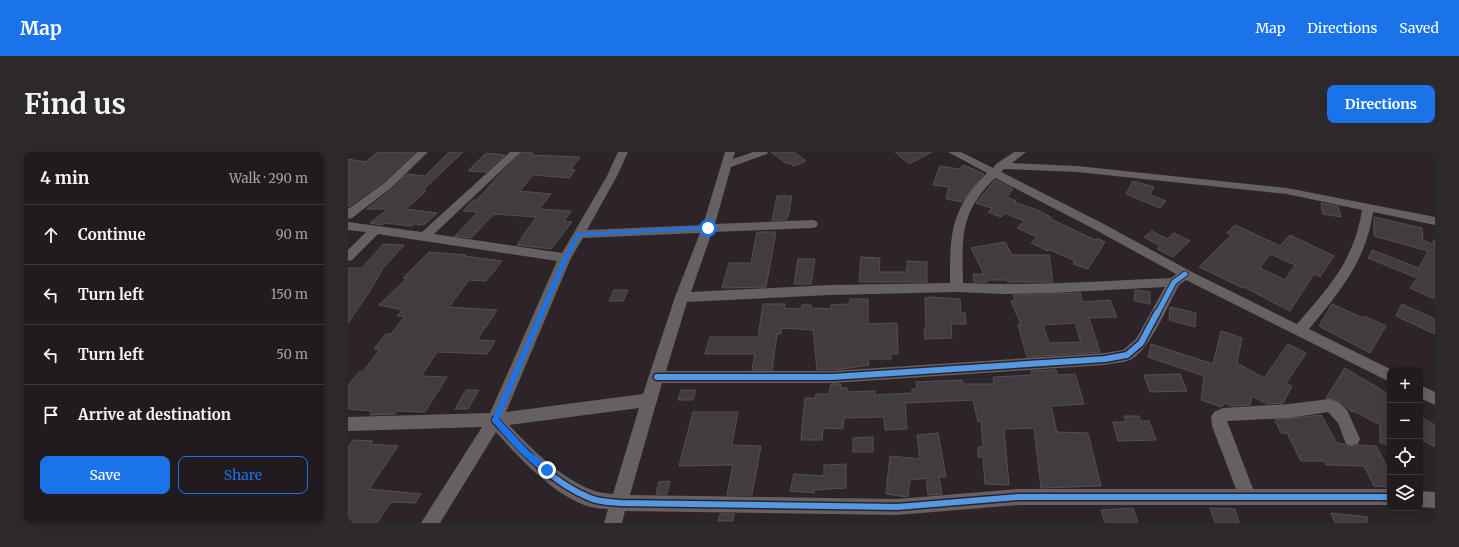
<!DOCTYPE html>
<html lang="en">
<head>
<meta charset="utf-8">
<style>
	body { margin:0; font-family:Merriweather,serif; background:#2d282c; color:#f1f3f6 }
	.controls { position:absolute; right:12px; bottom:12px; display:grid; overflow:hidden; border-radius:8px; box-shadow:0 2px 6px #0003 }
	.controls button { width:36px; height:36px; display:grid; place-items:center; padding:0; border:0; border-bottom:1px solid #3e393d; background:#211b1f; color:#f1f3f6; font:20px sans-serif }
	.stop { position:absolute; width:12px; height:12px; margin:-9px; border:3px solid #1a73e8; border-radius:50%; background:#fff }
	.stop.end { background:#1a73e8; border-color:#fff; box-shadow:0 1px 4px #0008 }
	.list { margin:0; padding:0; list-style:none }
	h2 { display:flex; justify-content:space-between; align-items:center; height:52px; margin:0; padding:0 16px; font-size:17px }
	h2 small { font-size:13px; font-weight:400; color:#a2a1a4 }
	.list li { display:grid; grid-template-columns:26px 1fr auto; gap:12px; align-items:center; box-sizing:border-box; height:60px; padding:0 16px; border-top:1px solid #3e393d }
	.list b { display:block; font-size:15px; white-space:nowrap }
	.list em { font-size:13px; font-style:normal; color:#a2a1a4 }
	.actions { display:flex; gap:8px; padding:12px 16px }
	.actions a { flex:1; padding:9px 0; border:1px solid #1a73e8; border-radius:8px; text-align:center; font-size:14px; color:#1a73e8 }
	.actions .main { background:#1a73e8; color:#fff }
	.icon { flex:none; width:22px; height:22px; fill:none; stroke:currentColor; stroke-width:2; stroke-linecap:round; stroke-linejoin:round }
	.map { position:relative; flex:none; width:1087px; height:371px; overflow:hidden; border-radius:8px }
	header { display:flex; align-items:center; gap:24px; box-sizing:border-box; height:56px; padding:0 20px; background:#1a73e8; color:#fff }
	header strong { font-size:19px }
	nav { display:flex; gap:22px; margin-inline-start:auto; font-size:14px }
	.intro { display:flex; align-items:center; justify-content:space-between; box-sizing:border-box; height:96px; padding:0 24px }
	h1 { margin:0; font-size:28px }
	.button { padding:10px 18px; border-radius:8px; background:#1a73e8; color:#fff; font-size:14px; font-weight:700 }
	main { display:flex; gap:24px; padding:0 24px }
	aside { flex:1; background:#211b1f; border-radius:8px; box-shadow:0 2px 6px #0003 }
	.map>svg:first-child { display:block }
</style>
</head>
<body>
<header>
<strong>Map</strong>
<nav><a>Map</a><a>Directions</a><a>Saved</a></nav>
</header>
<div class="intro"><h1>Find us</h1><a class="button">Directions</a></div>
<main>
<aside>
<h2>4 min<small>Walk · 290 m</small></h2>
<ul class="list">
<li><svg class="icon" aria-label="ahead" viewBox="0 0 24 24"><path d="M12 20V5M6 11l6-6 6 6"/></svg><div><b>Continue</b></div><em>90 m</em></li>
<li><svg class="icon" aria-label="left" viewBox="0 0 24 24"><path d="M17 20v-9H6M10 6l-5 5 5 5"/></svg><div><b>Turn left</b></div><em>150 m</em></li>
<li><svg class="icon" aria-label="left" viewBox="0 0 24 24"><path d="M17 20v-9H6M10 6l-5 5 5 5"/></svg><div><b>Turn left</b></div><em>50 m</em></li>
<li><svg class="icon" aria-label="arrive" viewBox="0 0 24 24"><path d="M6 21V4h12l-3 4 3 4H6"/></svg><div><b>Arrive at destination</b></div></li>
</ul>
<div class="actions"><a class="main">Save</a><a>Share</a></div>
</aside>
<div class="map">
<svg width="1087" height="371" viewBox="0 0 1087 371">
	<rect width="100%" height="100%" fill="#2c2429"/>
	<path fill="#413c40" stroke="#554f54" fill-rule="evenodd" d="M30,0H67L34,31L0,55V7L17,10Z
		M101,0H115L75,38L78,39L58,57L89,61L76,73L67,72L63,74L37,71L34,73L22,71L40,57H19L44,37L59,22L77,24Z
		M174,0L185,1L183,3L232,5L223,17L227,18L221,26L185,23L172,39L203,42L191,57L223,59L216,69L224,70L203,97L169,93L188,65L146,62L123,86L107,84L130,60L115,59L125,48H129L152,22Z
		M423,0H446L458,9L446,14L441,11L439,12Z
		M547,0H584L561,12Z
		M138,1L157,3L138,20L120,19Z
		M616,13L636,22L614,50L598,47L601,35L585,33L592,14L611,17Z
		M647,28L665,37L659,45L668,49L666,50L689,58L703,65L701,66L747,88L749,86L757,90L740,117L725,112L727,109L700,97V99L683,91L689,85L669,76L676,69L657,61L653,65L640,60L644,56L628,51Z
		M785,29L806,35L802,43L818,49L812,56L778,42Z
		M429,44H444L440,65H439L438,68H424Z
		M973,51L990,54L993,65L975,62Z
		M1026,65L1074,76L1075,88L1084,92L1087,87V147L1062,136L1069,126L1020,106L1024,98L1071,116L1080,99L1026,84Z
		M887,73L932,94L942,83L986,104L972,125L966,122L942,159L896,135L895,136L851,115L883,83L879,81ZM922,102L947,113L937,128L912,116Z
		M804,79L819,87L826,81L842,89L825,105L809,97L812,94L796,85Z
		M409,80H428L418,135L374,136L381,111H403Z
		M657,90L664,103H701L705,130H660L659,128H639V130H626L625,122H636L623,96Z
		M35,92L56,93L35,116L22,139L0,171V116H14Z
		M81,100L118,103L117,104L154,109L138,129L121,128L101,155L149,158L129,188L147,189L139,202L89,200L73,224L99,225L77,260L49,259L47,262L22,263L24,259L0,257V233L11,220H15L32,197H26L38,182H43L57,164H49L55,158L31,153L59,126H55Z
		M513,105L532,106L531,120H559V109L579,110V130H511Z
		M450,107H467L463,132H446Z
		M266,138H280L275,149H261Z
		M787,138L802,140V152L786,149Z
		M732,141L735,150L762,148L769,165L741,166L752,200L679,205L670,173H673L663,149H667L665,143ZM727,171L733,190L701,191L695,173Z
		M581,145L612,147L613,161H617L618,172H603L604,186L577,187L576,177H578L577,146Z
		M502,147H520V172L549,171L550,202H543V207H520L521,213L494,217L469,218L465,178L433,176V182H429L424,218H404L407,202H357L362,185H410L415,152H437L436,156L453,157L454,153H463V156L483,157V153L501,152Z
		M984,152L1015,166L1016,164L1038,174L1022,201L971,174Z
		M1054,152L1087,167V182L1048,164Z
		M822,155L848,161L847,175L821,168Z
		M873,179L894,186L889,211L916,226L940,192L958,201L938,231L944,234L935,251L919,252L904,244L902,253L884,254L876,251L874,255L853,248L856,224L800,205L803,192L865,212Z
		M997,216L1042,243V294L1032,290V273L1006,259L1005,260L1001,258L993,250L978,246Z
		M708,218L710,223L727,222L736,252L703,254L709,280L740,281L753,334L693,336L686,276L656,277L661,333L637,332L635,305H630V295H635L633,269L630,270L625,248L557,251L559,277L537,278L536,265L496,266L495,277L475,276L474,288H453L457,246H467L468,242H481L483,232H493L492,236H499V240L527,239V243L564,241V237L569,236L568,230L614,228L615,232H646L645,225L684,223L683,219Z
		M832,222L839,239L802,240L796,223Z
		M118,238H131L120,257H107Z
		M333,238H348L345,248H330Z
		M345,260H390L384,293L413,294L404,343H379L385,313L331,314Z
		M973,263L989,291L996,292L1004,295L1011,293L1028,294L1042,320V335L1026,334L1016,314L978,313L976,309H953L939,281H933L927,268Z
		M776,264H791L793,269H801L808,288L770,289L765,270H778Z
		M1072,265L1087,273V295L1072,287Z
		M590,281L598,325H591L594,342L580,343L578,326L562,328L560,345L538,342L542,304L572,307L569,283Z
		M525,285V300H505V286Z
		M5,288L25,289L22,292L50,294L21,337L73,342L67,351L43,350L29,371H0V295Z
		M498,312V336L466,338V341L442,339L446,322L476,324V313Z
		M322,329L319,342H308L311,330Z
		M785,356L790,371H757L753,358Z
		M862,356L887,357L891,371H867Z
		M983,361L1020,365L1019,371H987Z
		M372,362H386L385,369H370Z"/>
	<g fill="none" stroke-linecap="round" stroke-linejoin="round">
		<path fill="#656162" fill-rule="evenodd" d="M69,0H80L43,36L4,66L0,67V57L35,32Z
			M162,0H173L86,82L214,101L259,24L270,0H280L269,24L239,78L355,73L377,0H387L385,7L405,0H420L419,2L383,15L367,72L464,68L468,69L470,72L468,75L464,76L364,80L343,140L482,133L602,131C602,82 602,58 639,21L600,0H613L645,16L648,12L666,0H678L664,11L729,14L939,36L1087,65V73L1025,60C1018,109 991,141 961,177L1044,218H1042V230L838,128L831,133C820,153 803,195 784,207C777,211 765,211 757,213L484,231H314L282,343L549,347L670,337H888L864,274L863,265L866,260L875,256L941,252L981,247L992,251L999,258L1012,287L1010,292L1004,294L998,292L990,271L980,260L941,266L879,269L905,337H1042V353H670L549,363L277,359L274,371H256L260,357C254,357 248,356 242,355C206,344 172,307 148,280L92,371H73L134,275L0,279V265L142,261L209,109L30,82L4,108L0,109V98L18,80L0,78V70L74,80ZM656,17L729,20L939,42L1014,58C1006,108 982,134 949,172L842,119L754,71L653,20ZM647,26L746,77L828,122L823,126C754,129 685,134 615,131C614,85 612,60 647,26ZM352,81L327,145L295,242L158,260L223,106L235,86ZM817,135L788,187L775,198L757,201L484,219H318L339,150L482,143L609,140L654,142L704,141ZM291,256L265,342C258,341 250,341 244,338C211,325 185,298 161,273Z
			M1072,233L1087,240V253L1072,246Z
			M1072,339L1087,340V356L1072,355Z"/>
		<g stroke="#302129" stroke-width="7">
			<path id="cycleway-far1" d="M809,162L826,130L837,122"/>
		</g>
		<g stroke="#302129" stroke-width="9">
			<path id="cycleway" d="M309,225H484L757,207L779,203L793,191L809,161
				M147,268C174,298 203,330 242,346C250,350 263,350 272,351L549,355L670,345H1042"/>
		</g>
		<use href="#cycleway-far1" stroke="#5399e6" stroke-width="5"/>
		<use href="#cycleway" stroke="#5399e6" stroke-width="6"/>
	</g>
	<path fill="#1a73e8" d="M360,74L363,76L362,77L232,84L220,106L151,267L181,299L202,315V320C191,324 150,278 144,268L215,106L229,81Z"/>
</svg>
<div class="controls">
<button>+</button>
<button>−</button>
<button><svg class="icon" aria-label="locate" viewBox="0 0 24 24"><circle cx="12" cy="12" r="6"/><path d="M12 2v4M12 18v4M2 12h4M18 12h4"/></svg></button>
<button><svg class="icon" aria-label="layers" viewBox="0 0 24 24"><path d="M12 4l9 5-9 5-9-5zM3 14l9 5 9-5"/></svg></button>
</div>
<div class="stop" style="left:360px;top:76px"></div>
<div class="stop end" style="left:199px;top:318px"></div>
</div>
</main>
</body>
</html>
